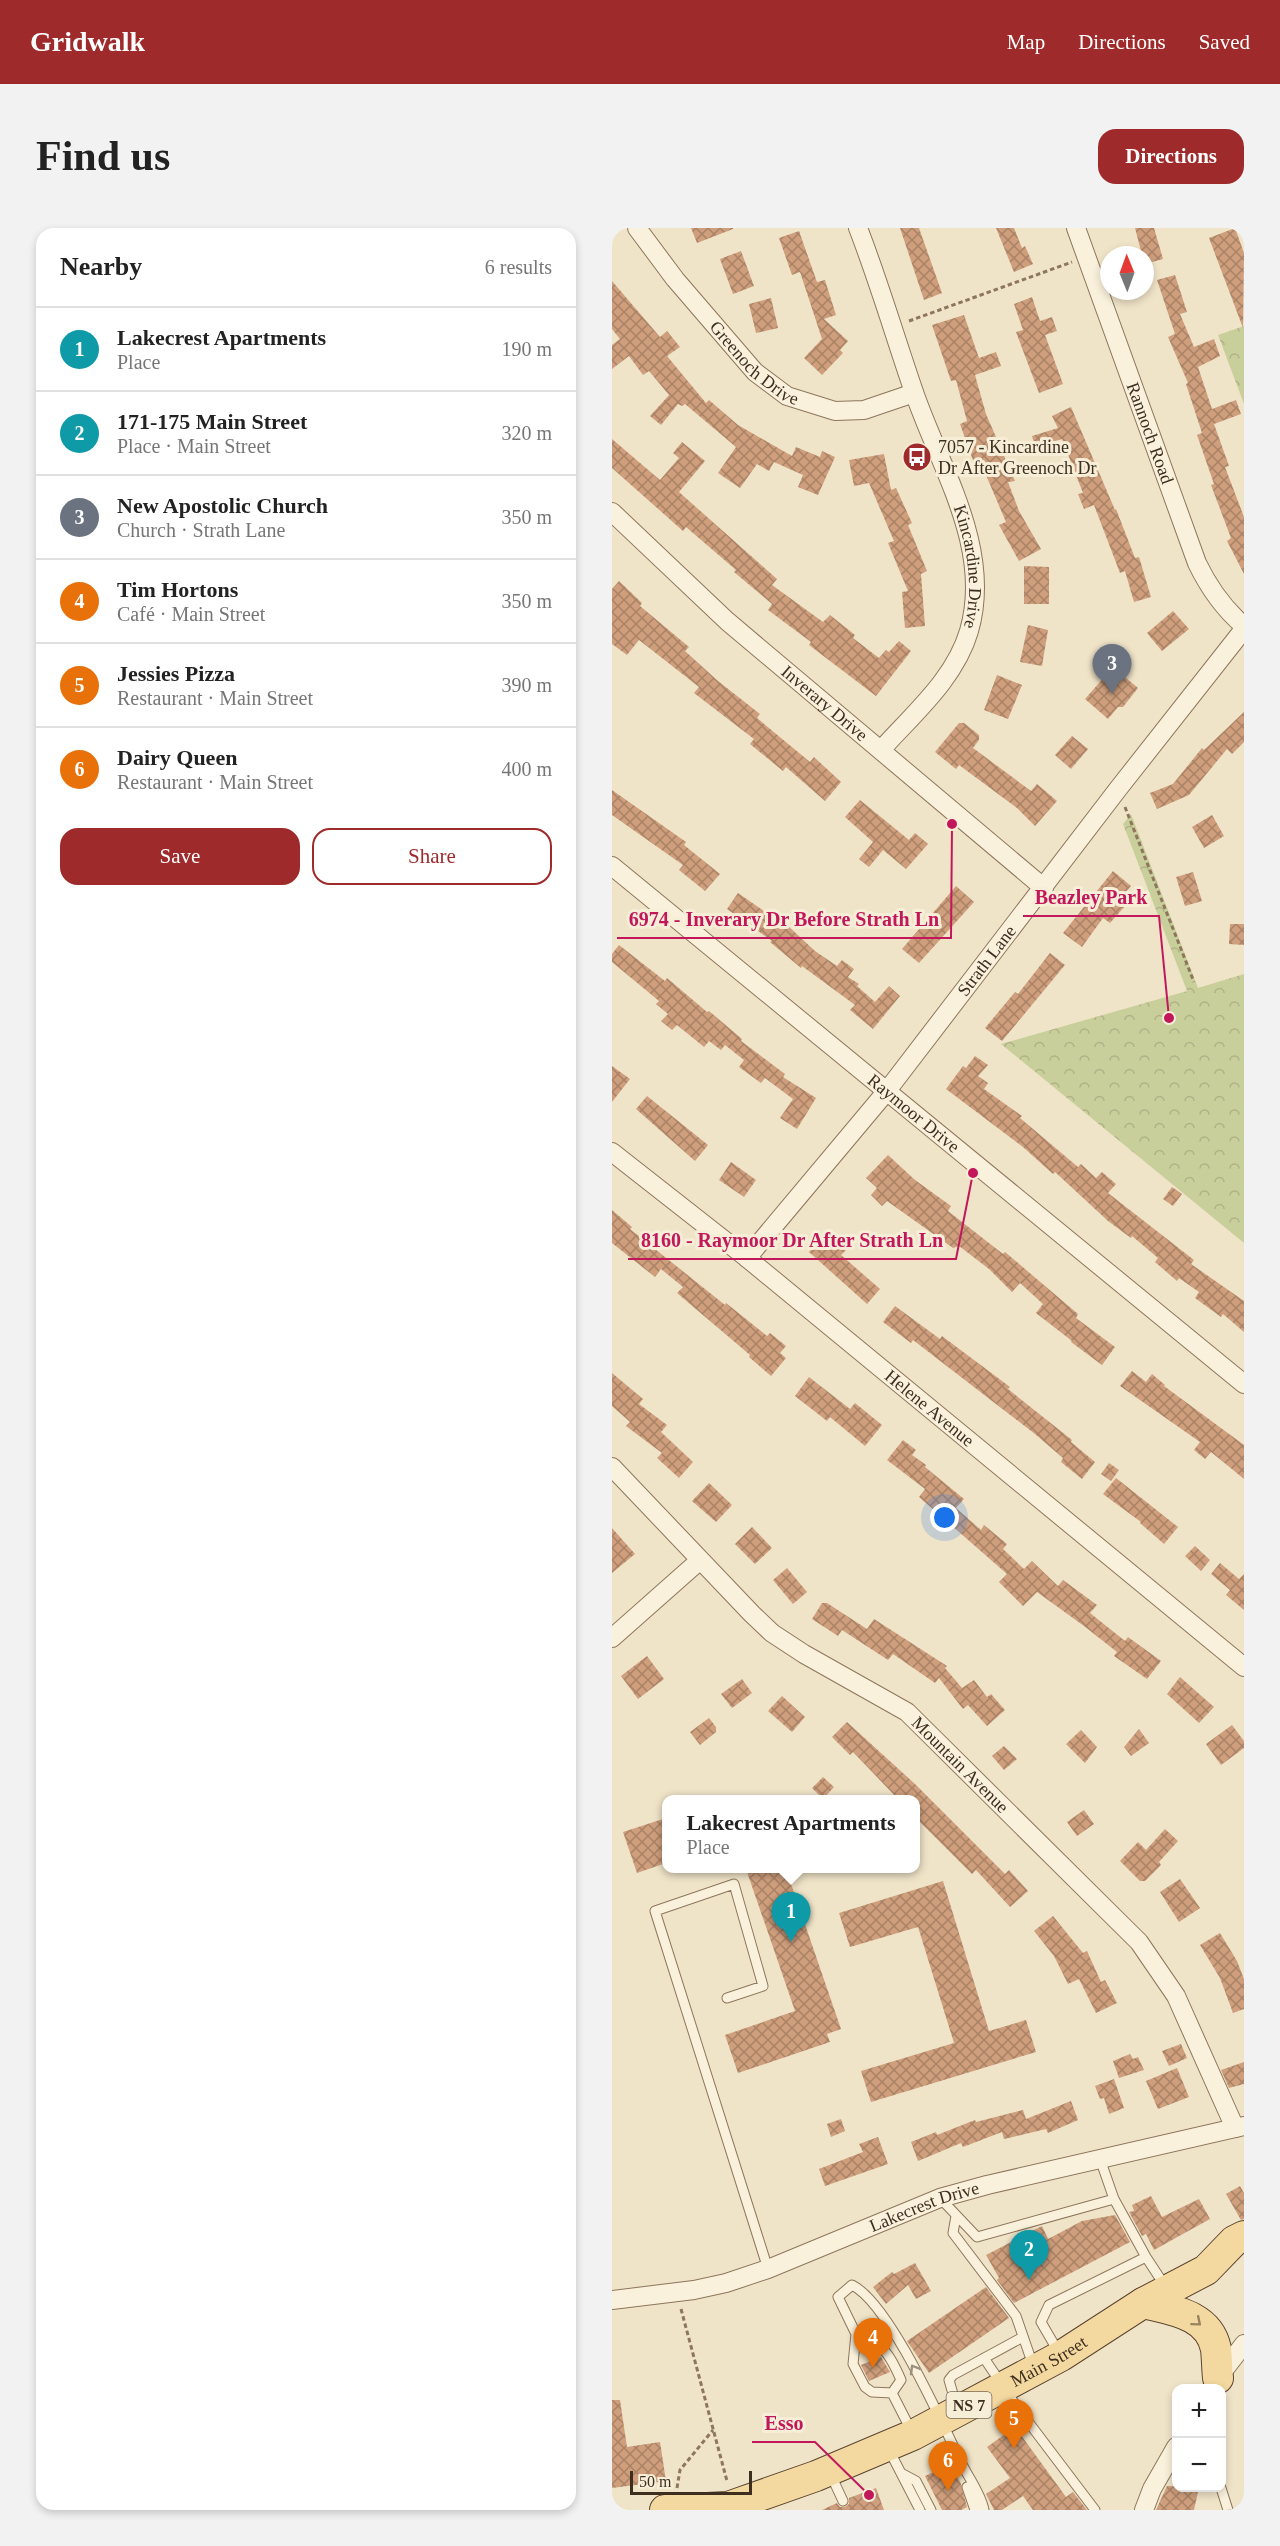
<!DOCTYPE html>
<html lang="en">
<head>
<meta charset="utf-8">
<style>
	body { margin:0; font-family:"Times New Roman",serif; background:#f2f2f2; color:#222 }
	.controls { position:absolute; right:18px; bottom:18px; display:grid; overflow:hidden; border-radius:12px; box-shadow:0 3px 9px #0003 }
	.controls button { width:54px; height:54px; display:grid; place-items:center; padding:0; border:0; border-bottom:2px solid #e0e0e0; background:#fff; color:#222; font:30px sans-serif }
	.compass { position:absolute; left:488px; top:18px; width:54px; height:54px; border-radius:50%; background:#fff; box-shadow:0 3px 9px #0003; rotate:359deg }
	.scale { position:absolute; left:18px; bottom:15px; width:122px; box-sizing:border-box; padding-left:6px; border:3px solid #3d2e20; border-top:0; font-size:16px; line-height:21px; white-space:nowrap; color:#3d2e20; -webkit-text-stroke:4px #f7eed8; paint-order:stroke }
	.you { position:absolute; left:333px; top:1290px; width:21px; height:21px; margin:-15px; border:4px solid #fff; border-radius:50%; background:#1a73e8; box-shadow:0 0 0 9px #1a73e833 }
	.badge { display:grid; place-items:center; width:39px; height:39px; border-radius:50%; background:#9e2a2b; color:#fff; font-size:20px; font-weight:700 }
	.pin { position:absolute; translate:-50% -50px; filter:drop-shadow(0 2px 3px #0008) }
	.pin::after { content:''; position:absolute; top:32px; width:21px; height:18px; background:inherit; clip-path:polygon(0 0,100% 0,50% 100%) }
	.popup { position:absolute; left:50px; top:1567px; width:258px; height:78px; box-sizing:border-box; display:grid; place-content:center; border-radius:12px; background:#fff; filter:drop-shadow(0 2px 4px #0005); font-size:20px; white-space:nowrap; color:#767676 }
	.popup b { font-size:22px; color:#222 }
	.popup::after { content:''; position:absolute; left:50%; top:100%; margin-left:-12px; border:12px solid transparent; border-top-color:#fff }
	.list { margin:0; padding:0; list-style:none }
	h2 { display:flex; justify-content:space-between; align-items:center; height:78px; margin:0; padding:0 24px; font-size:26px }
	h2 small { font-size:20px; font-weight:400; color:#767676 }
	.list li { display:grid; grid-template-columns:39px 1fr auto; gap:18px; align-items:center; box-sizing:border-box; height:84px; padding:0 24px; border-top:2px solid #e0e0e0 }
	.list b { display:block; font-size:22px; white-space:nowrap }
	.list p { margin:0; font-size:20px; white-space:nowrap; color:#767676 }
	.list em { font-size:20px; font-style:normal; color:#767676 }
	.actions { display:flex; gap:12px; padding:18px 24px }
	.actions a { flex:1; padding:14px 0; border:2px solid #9e2a2b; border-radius:18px; text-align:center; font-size:21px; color:#9e2a2b }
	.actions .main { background:#9e2a2b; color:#fff }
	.map { position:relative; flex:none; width:632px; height:2282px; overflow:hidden; border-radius:18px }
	header { display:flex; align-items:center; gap:36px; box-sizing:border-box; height:84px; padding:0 30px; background:#9e2a2b; color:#fff }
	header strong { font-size:28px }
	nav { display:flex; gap:33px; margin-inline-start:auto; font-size:21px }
	.intro { display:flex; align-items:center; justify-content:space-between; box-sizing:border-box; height:144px; padding:0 36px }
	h1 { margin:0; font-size:42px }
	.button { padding:15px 27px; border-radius:18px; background:#9e2a2b; color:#fff; font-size:21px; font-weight:700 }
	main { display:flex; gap:36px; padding:0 36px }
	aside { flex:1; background:#fff; border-radius:18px; box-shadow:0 3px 9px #0003 }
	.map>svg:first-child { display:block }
</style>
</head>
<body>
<header>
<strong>Gridwalk</strong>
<nav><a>Map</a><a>Directions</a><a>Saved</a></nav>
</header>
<div class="intro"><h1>Find us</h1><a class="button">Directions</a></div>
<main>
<aside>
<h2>Nearby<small>6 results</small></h2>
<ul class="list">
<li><span class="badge" style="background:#0f9aa8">1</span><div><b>Lakecrest Apartments</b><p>Place</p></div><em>190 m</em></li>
<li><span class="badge" style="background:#0f9aa8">2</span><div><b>171-175 Main Street</b><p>Place · Main Street</p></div><em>320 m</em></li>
<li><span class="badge" style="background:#6b7280">3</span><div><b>New Apostolic Church</b><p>Church · Strath Lane</p></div><em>350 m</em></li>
<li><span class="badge" style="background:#e8710a">4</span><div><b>Tim Hortons</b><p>Café · Main Street</p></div><em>350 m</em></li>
<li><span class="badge" style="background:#e8710a">5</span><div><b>Jessies Pizza</b><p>Restaurant · Main Street</p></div><em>390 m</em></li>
<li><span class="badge" style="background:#e8710a">6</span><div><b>Dairy Queen</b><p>Restaurant · Main Street</p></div><em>400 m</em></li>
</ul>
<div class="actions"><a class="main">Save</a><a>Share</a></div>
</aside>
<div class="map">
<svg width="632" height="2282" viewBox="0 0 632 2282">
	<defs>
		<pattern id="park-crowns" width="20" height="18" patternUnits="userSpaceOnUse" patternTransform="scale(1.5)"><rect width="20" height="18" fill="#c9cf9b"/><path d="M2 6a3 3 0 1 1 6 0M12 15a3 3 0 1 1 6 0" fill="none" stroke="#aeb285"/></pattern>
		<pattern id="building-cross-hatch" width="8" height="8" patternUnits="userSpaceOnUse" patternTransform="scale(1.5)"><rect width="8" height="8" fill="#cf9f7d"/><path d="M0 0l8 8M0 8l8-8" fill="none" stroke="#a98266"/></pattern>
	</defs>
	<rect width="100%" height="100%" fill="#f0e4c8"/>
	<path fill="url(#park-crowns)" d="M632,98V176L606,107Z
		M519,586L586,760L632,746V1015L389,816L575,763L511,596Z"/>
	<path fill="url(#building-cross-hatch)" d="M79,0H121V1L85,15Z
		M288,0H307L330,65L312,72Z
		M384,0H402L410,20L413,18L421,36L402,44Z
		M523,0H542L551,31L533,36V27H530Z
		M623,0L632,25L631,100L597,10Z
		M187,3L205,54L213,52L224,87L212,91L236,113L228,122L231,125L210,147L192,130L210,111L188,44L180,47L167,10Z
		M129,23L142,58L121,66L108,31Z
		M563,47L575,84L568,86L582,119L602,111L608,128L586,139L600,181L624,172L629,186L602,196L617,238L613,239L632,289V346L615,313L619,310L599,257L602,256L585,207L590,205L574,156L576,155L556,109L563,106L545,52Z
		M0,53L48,109L55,103L68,119L55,128L94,175L97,172L126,197L180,228L184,219L208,229L210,223L223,229L206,267L186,259L191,247L162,234L157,243L145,236L128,260L106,245L124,219L73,176L70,178L66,176L49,197L38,188L57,167L37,143L31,147L17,128L0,141V117L8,111L0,101Z
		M420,69L428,93L440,89L445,103L433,107L451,156L427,165L404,104L411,102L402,76Z
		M159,70L166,100L144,105L137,76Z
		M352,87L367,130L384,124L389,138L363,147L374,186L403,253L396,254L407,283L429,321L407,333L387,297L394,294L368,233L362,235L348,196L355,193L344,152L339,153L320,97Z
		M459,179L503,282L504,281L523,330L527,329L539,369L522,374L513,343L508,345L482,277L472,281L466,266L471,265L450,211L423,219L420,208L446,200L440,188Z
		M0,211L48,252L67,230L61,225L70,214L93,233L67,264L165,351L160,357L211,394L218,387L243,407L241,410L267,430L274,422L277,424L287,413L299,423L264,468L197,417L199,414L156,382L160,376L122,344L124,342L74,299L71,303L0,240Z
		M272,226L279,262L284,260L300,295L296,297L315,343L309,346L313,398L293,400L290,364L296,363L276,315L282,313L257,255L242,258L237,232Z
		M412,338L437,339V376H412Z
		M7,353L30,375L28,378L77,419L73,423L106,453L148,486L145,490L198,534L202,529L229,554L213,573L174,539L171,543L138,516L142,511L82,465L87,459L27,412L15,427L0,416V361Z
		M561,383L577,401L550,423L535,405Z
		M416,397L436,402L430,438L408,434Z
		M501,439L526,460L511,479H506L496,491L473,471Z
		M385,447L410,457L396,491L372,482Z
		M632,484V514L620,526L615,521L577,567L545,581L538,565L561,556L590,520L592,522Z
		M347,495H352L367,507V512L361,520L419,563L425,556L445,573L423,598L405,580L347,537L344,541L323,524Z
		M460,508L476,521L459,541L443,527Z
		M0,562L74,614L72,617L108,646L93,663L67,642L71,637L0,587Z
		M248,572L297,612L303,605L316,616L294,641L271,622L257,639L247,631L261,614L233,589Z
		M600,587L612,608L592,620L580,599Z
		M501,643L519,658L507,672L514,677L498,695L491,690L470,719L451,705Z
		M581,644L590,673L573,678L564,649Z
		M344,658L362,674L307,735L290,721Z
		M126,665L172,697L174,696L203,723L225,738L230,732L242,741L236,749L247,756L245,758L263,774L277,758L288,768L261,801L238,782L243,777L190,738L189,740L158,714L160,713L115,681Z
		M618,696H632V717L617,716Z
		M7,717L53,753L55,750L95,784L97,783L130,811L129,813L173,846L171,849L204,870L185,901L168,890L181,871L153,850L149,855L127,839L132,832L113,817L109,822L97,813L92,819L65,797L60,802L49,793L56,786L44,776L47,773L0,734V726Z
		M438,725L453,737L390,813L373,800L403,764L406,766Z
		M363,828L376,837L366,848L376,855L372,861L410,888L408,890L466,939L469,936L484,950L490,944L504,956L496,965L582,1032L579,1036L632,1073V1104L611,1086L609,1089L583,1070L587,1064L567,1050L565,1053L543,1034L546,1030L520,1008L519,1010L496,993L443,944L441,946L411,919L334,861L351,838L354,840Z
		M0,838L18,851L0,874Z
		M35,868L96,917L83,933L24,881Z
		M276,927L303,952L339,978L336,983L391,1026L393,1024L466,1086L464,1090L503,1119L490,1137L459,1114L460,1113L424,1085L431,1076L408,1055L400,1064L377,1041L347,1018L341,1020L275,973L270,978L259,967L265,960L254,950Z
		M119,934L144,952L132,969L107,952Z
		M560,959L570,966L561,978L551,971Z
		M0,982L20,999L18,1001L113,1077L114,1075L155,1108L158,1105L174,1118L168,1125L174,1130L159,1148L137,1129L138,1127L65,1065L71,1059L49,1041L43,1049L0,1015Z
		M216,1003L236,1020L229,1027L268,1061L255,1076L197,1024Z
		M283,1078L328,1111L330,1108L398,1159L396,1161L460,1212L459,1214L483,1234L470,1251L449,1234L451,1230L423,1206L301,1112L299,1115L271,1094Z
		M520,1143L534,1154L540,1146L553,1157L552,1158L632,1217V1251L599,1224L593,1231L582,1222L588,1214L508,1158Z
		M0,1145L31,1171L27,1176L55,1197L49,1204L81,1234L67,1250L45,1230L50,1225L14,1198L18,1194L0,1178Z
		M197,1149L238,1181L243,1175L270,1197L253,1218L218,1189L215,1193L183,1168Z
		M291,1212L304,1222L300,1227L314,1237L313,1239L352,1271L344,1280L369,1302L372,1297L395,1316L391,1321L412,1341L420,1333L446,1358L451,1352L485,1377L478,1385L513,1413L516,1409L549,1433L535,1451L502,1428L505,1424L472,1398L425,1364L411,1378L387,1354L395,1346L307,1269L313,1261L275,1232Z
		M497,1235L507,1242L499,1253L489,1246Z
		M504,1250L566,1299L552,1316L528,1295L529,1294L491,1266Z
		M97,1255L120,1277L104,1294L80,1273Z
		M140,1299L160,1320L143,1336L123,1316Z
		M0,1300L23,1326L0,1345Z
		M583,1318L598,1332L589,1343L573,1328Z
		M608,1335L627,1351L632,1346V1382L614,1367L618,1362L599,1346Z
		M175,1340L195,1364L181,1376L161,1352Z
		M210,1375H215L255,1401L262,1391L335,1438L333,1440L350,1460L362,1452L375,1469L379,1466L393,1482L375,1498L356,1477L351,1481L327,1450L323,1455L281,1426L276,1432L230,1402L226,1408L200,1391Z
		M35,1428L52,1451L26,1471L9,1448Z
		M568,1449L602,1479L587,1495L555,1466Z
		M130,1451L140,1465L120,1480L109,1466Z
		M170,1468L193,1489L180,1504L156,1483Z
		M97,1490L104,1499V1504L88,1517L78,1504Z
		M235,1494L303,1556L393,1646L397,1642L416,1663L398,1679L364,1642L360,1646L303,1589V1572H287L241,1524L238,1527L220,1509Z
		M620,1497L632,1513V1520L609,1537L594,1516Z
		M527,1501L537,1515L519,1528L512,1519Z
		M469,1502L485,1519L473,1535L454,1516Z
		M392,1518L405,1531L392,1542L380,1528Z
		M211,1549L222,1559L211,1571L200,1560Z
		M472,1582L482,1596L465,1608L455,1594Z
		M54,1590V1635L25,1645L11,1604Z
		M553,1601L566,1613L547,1634L549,1637L533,1653H528L508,1633L526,1614L534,1622Z
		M134,1641H174L229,1801L215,1806L218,1814L126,1845L113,1807L183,1783Z
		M568,1651L588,1680L567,1694L548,1664Z
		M331,1653L377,1803L414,1792L424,1824L259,1874L249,1843L342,1815L306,1699L238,1719L227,1685Z
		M441,1688L471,1725L475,1723L489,1754L493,1752L505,1775L484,1785L467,1751L456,1756L442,1728L422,1703Z
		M608,1705L625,1733L632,1751V1781L621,1785L608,1750L588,1717Z
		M569,1816L575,1830L557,1838L550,1823Z
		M518,1826L521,1831L526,1829L532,1842L507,1850L501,1833Z
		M632,1834V1856L617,1860L609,1842Z
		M565,1840L577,1869L546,1881L534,1853Z
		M502,1851L512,1880L497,1886L492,1870L488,1871L483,1858Z
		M459,1873L466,1892L436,1905L434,1901L392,1911L390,1904L351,1919L349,1915L306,1933L299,1914L324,1904L325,1907L363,1892L364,1894L411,1882L414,1891Z
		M229,1891L233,1903L219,1909L215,1896Z
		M266,1909L276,1936L213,1958L207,1941L251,1924L247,1916Z
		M628,1958L632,1965V1991L629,1992L614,1966Z
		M539,1968L550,1989L587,1971L598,1991L542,2022L534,2006L530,2008L517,1984L522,1983L520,1977Z
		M503,1987L518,2014L402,2075L385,2052L387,2050L374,2027L430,1998L436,2011L470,1993Z
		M303,2035L319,2063L304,2071L296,2057L274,2076L261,2059L280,2044L282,2046Z
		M374,2059L397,2090L317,2145L295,2113Z
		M269,2129L278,2144L257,2153L249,2137Z
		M0,2172H8L15,2219L48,2214L54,2253L0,2260Z
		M403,2199L454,2269L461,2264L475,2282H421L411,2268L390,2282H382L374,2266L398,2250L375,2219Z
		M339,2236L349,2256L355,2279L349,2282H330L313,2248Z
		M555,2258L587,2259L582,2282H544Z
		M264,2260L272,2282H210L225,2275L228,2279H233L237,2276V2270Z"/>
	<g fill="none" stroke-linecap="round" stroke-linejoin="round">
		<g stroke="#8d765c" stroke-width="11">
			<path id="lane" d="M115,1770L151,1758L122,1656L43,1683L156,2041
				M488,1931L502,1971
				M328,1970L365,2009L502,1971L534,2029L553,2058
				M344,1988L341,2005L404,2088L421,2137
				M244,2106C273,2120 276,2122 289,2152L280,2165L300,2204
				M447,2125L429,2094L437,2077L534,2029
				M372,2130L405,2179L483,2282
				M280,2165L260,2164L253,2159L241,2136L244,2106L226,2069L240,2057C277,2075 329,2193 348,2232C355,2248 369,2265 372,2282
				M345,2180L337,2152L341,2147L411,2109
				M276,2220L308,2282
				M218,2245L231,2273
				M289,2245L304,2253L319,2282
				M355,2259L363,2282
				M609,2260L616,2282"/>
		</g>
		<g stroke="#8d765c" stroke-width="20">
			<g id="street">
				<path id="s1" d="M25,0L63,51L143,144L175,168L223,183L252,182L302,165"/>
				<path id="s2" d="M246,0C267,54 283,109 302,164C328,240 381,320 357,403C343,451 301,486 269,522"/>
				<path id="s3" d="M464,0L585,335C597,360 611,380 632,398"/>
				<path id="s4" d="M0,284L115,393L432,660"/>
				<path id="s5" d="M0,638L632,1156"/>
				<path id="s6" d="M0,924L135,1030L632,1439"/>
				<path id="s7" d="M135,1030L274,864L506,561L632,401"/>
				<path id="s8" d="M0,1239L140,1386L160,1405L192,1426L295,1484L527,1714L564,1768L623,1900"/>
				<path d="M0,1410L87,1333"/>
				<path id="s9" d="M0,2072L82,2062L114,2055L156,2041L328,1970L375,1957L632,1898"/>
				<path d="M605,2151L632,2116"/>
				<path d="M532,2282L540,2261L564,2219"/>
			</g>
		</g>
		<g stroke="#5b4430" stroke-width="32">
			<g id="primary">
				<path d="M531,2075C559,2082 597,2086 604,2121C605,2130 605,2140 606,2150"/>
				<path id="s10" d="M53,2282L116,2279L204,2248L301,2207L449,2128L531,2075L594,2042L622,2013L632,2008"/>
			</g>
		</g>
		<path stroke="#8d765c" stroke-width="3" stroke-dasharray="4.5 3" stroke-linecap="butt" d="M297,93L460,34
			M513,579L582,754
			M69,2081L115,2253
			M65,2260L68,2242L101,2202"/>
		<use href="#lane" stroke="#faf1dc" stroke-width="9"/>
		<use href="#street" stroke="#faf1dc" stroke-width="18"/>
		<use href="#primary" stroke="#f3d9a0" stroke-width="30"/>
	</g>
	<defs><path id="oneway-chevron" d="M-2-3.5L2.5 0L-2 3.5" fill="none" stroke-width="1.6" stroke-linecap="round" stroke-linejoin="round" transform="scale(1.5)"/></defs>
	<use stroke="#988460" href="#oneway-chevron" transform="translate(585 2094) rotate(40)"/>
	<use stroke="#9c907e" href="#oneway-chevron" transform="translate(302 2141) rotate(-120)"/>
	<defs>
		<g id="bus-disc" transform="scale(1.5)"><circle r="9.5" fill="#9e2a2b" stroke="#f7eed8"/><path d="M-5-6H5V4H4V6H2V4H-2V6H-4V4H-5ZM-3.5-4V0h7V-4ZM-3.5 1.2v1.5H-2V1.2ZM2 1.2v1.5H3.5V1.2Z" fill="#fff"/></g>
	</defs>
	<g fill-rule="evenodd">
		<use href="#bus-disc" x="305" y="229"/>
	</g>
	<g text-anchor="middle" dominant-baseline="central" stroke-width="6" stroke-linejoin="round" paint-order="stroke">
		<rect fill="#f7eed8" stroke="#756857" stroke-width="1.5" x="334.5" y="2164" width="45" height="26" rx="4.5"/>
		<g font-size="16" font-weight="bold" fill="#3d2e20">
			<text x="357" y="2177">NS 7</text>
		</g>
		<g font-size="18" fill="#3d2e20" stroke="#f7eed8">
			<text stroke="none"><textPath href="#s1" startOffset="180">Greenoch Drive</textPath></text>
			<text stroke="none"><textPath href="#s3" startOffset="218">Rannoch Road</textPath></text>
			<text stroke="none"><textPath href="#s2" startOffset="358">Kincardine Drive</textPath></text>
			<text stroke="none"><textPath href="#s4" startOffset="286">Inverary Drive</textPath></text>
			<text stroke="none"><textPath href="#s7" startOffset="382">Strath Lane</textPath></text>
			<text stroke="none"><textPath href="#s5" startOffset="390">Raymoor Drive</textPath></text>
			<text stroke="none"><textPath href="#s6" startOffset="408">Helene Avenue</textPath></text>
			<text stroke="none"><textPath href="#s8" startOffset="462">Mountain Avenue</textPath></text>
			<text stroke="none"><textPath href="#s9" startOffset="328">Lakecrest Drive</textPath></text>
			<text stroke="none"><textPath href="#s10" startOffset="416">Main Street</textPath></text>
		</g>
		<g font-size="18" fill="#3d2e20" stroke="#f7eed8" text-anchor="start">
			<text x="326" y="219">7057 - Kincardine<tspan x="326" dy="21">Dr After Greenoch Dr</tspan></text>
		</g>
	</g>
	<path fill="none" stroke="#c2185b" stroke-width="2" d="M557 790L547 688H411M340 596L339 710H5M361 945L344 1031H16M257 2267L203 2214H140"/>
	<g fill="#c2185b" stroke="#f7eed8" stroke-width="2">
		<circle cx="557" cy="790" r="6"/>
		<circle cx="340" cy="596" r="6"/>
		<circle cx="361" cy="945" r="6"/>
		<circle cx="257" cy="2267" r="6"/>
	</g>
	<g font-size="20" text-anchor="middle" font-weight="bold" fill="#c2185b" stroke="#f7eed8" stroke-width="6" stroke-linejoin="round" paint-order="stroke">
		<text x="479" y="676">Beazley Park</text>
		<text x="172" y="698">6974 - Inverary Dr Before Strath Ln</text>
		<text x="180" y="1019">8160 - Raymoor Dr After Strath Ln</text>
		<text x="172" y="2202">Esso</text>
	</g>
</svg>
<div class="controls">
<button>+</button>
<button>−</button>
</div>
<svg class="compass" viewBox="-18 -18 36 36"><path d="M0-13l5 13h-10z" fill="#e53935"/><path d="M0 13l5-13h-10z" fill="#767676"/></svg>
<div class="scale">50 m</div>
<div class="you"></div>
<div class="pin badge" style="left:179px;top:1714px;background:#0f9aa8">1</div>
<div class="popup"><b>Lakecrest Apartments</b>Place</div>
<div class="pin badge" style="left:417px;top:2052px;background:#0f9aa8">2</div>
<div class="pin badge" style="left:500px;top:466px;background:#6b7280">3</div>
<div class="pin badge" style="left:261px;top:2140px;background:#e8710a">4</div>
<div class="pin badge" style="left:402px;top:2221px;background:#e8710a">5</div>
<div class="pin badge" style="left:336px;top:2263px;background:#e8710a">6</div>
</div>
</main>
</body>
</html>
